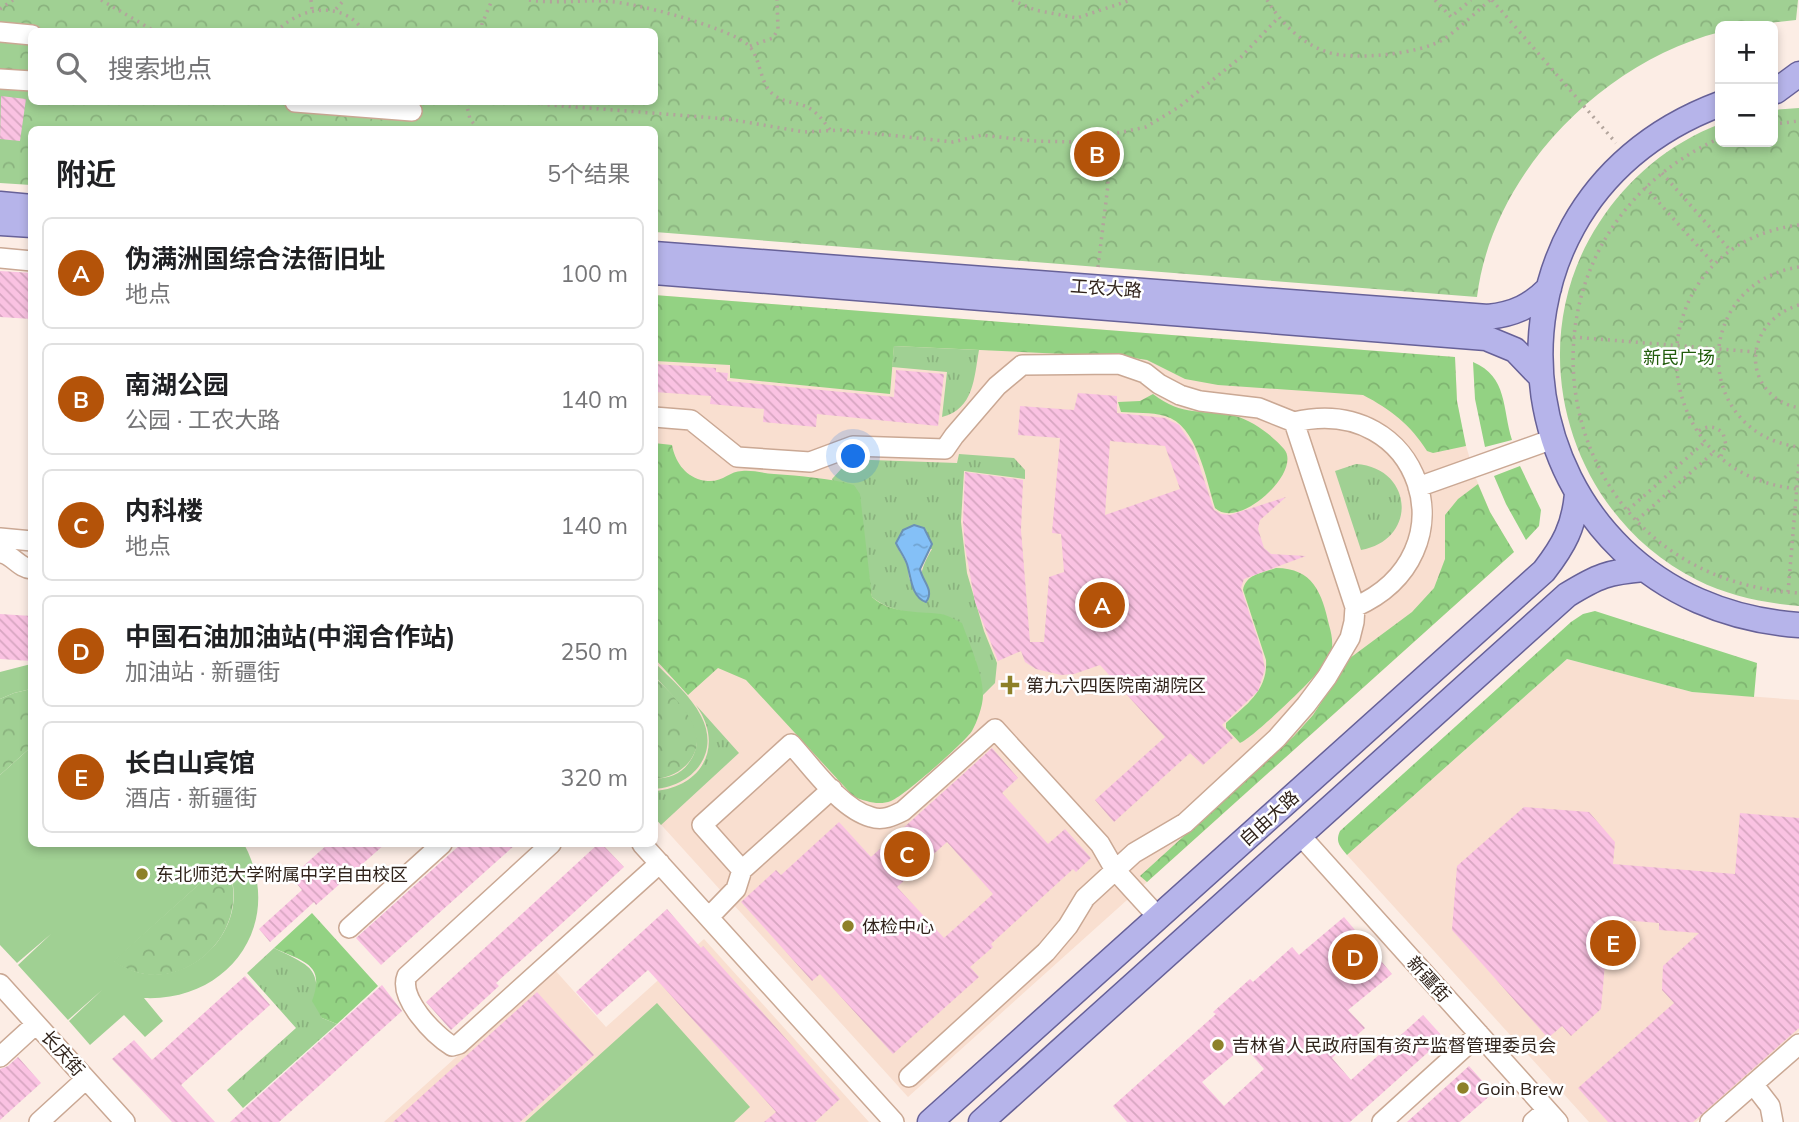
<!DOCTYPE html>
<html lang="zh">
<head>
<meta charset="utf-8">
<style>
	body { margin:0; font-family:Mulish,"Noto Sans SC",sans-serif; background:#f6f6f6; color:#202124 }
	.controls { position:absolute; right:21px; top:21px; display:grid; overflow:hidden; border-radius:10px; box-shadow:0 4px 10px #0003 }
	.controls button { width:63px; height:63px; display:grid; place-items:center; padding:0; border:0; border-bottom:2px solid #e0e0e0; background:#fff; color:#202124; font:35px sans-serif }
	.you { position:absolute; left:854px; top:457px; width:24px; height:24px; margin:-18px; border:5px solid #fff; border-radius:50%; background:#1a73e8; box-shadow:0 0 0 10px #1a73e833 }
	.badge { display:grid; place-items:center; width:46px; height:46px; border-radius:50%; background:#b45309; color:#fff; font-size:23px; font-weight:700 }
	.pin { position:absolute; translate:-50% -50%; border:4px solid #fff; box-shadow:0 2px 7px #0006 }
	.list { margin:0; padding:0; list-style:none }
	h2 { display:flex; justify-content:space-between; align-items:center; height:91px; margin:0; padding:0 28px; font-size:30px }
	h2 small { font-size:23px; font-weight:400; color:#757577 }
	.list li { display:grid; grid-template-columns:46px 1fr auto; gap:21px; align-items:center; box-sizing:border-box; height:112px; margin:0 14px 14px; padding:0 14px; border:2px solid #e0e0e0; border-radius:10px }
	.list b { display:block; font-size:26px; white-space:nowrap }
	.list p { margin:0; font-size:23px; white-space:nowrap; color:#757577 }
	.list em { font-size:23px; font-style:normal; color:#757577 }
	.icon { flex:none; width:38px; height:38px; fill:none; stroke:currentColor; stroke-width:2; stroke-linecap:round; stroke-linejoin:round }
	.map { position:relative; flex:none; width:1799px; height:1122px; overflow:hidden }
	.search { position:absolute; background:#fff; box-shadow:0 4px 10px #0003; left:28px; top:28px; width:630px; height:77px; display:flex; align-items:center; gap:18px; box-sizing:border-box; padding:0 24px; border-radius:10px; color:#757577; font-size:26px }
	.panel { position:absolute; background:#fff; box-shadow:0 4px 10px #0003; left:28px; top:126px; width:630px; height:721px; border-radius:10px }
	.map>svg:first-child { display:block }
</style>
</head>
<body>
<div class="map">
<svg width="1799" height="1122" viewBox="0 0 1799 1122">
	<defs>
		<pattern id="grass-tufts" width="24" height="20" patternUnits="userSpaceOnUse" patternTransform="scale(1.75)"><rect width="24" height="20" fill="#a0d093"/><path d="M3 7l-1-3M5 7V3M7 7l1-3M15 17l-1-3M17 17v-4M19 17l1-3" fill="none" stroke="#8ab27e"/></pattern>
		<pattern id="forest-crowns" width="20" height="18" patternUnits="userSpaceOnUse" patternTransform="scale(1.75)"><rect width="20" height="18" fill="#93d283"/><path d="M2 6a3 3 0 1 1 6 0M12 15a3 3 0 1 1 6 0" fill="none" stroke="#7fb471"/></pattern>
		<pattern id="park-crowns" width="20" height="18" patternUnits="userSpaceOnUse" patternTransform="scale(1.75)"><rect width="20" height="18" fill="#a0d093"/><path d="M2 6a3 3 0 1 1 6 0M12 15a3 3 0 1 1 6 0" fill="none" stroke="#8ab27e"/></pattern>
		<pattern id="water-ripples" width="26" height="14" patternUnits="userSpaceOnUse" patternTransform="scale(1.75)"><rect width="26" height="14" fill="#84c0f7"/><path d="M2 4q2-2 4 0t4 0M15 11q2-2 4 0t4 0" fill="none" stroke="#72a5d3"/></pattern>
		<pattern id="building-back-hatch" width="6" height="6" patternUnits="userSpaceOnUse" patternTransform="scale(1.75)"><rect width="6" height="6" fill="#fac2e2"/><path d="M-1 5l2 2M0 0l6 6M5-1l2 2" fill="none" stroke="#d7a6c1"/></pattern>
	</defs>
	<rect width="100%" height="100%" fill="#fcede5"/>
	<path fill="#f9dfd0" d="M655,295L1455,357L1457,401L1464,439L1475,476L1490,512L1514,552L908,1097L655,818Z
		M1567,659L1692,692L1799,700V1031L1696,1122H1589L1347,855Z
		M704,939L869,1122H384L554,969L606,1027Z"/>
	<path fill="url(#grass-tufts)" fill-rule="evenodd" d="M894,346L979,350C974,378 974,409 942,417L947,372L892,367Z
		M959,454L1014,458L1025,470V479L964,471L961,522L967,573L984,631L997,663L995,683L983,695L975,659L944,615C919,614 891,613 872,597L867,563L832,479L842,468L843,459L957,463ZM897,547L932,549C920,569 921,576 918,597L909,578L908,566Z
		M1356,464C1414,468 1418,540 1361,550L1335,471Z
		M696,705L739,753L661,825L655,818V791C702,787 725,746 696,705Z
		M274,948C324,972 312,967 322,1018L337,1024L243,1108L227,1090L296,1028L247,973Z"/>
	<path fill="url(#forest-crowns)" d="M654,295L1455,357L1457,401L1466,446L1433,453L1427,451C1411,425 1390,409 1363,395L1218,385L1185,379L1147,360L1127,357L894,346L890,394L730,378V365L655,361Z
		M1473,362C1508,377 1502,408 1512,440L1485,447L1475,399Z
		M1153,394C1183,417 1202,409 1235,416C1252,420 1273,436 1284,449C1303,471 1239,531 1215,508C1206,479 1197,425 1165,416C1151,412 1135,413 1121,412L1118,402L1140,401Z
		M654,443L672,445C675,461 684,475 701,480C722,485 728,471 742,471C752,470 763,473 774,474C801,476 828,478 854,485L860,494L872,597C891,614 916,611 941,614C948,615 955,620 962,623C969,643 983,673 983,695C983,706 977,722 972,731C964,743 904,796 891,801C878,806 866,801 854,797L746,680L718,668L688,695L655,659Z
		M1520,466L1541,510L1539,526L1526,540L1506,504L1494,476Z
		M1478,484L1490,512L1514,552L1147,882L1140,876L1294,736L1313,715L1350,658L1412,612L1434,588L1445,559V515L1458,499Z
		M1276,568C1313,568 1322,593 1329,625C1332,635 1334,646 1330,657C1324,670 1252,739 1240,743L1226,728V723C1247,704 1268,690 1266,660L1243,590C1246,574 1262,573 1276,568Z
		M1595,611L1757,663L1754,697L1692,692L1567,659L1347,855C1340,846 1335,842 1340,831L1571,622L1583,614Z
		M312,913L378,986L337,1024L322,1018L312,1001C326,963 303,962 274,948Z"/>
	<path fill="url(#park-crowns)" fill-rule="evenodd" d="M0,0H1798L1796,20L1742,26H1720V32C1602,62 1492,174 1477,297L655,232L654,130H32L31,185L0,183ZM32,32H654V102H32Z
		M1799,108V606C1764,603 1729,596 1697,580C1567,515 1519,345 1599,223C1628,178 1670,143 1720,124V142H1773V110Z
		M654,676C667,690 685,705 693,722C707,752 683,777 655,779Z
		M31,689V747L0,775V699L14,693Z
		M225,861C260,930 178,1007 113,961Z"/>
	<path fill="#a0d093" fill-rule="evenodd" d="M654,662C670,678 691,696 701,716C721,754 692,786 655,789V779C668,778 680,775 688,764C714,731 675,700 655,676Z
		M31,664V689L14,693L0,699V672Z
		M31,747L32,844H244C286,922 230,1002 144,998L163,1021L145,1037L124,1015L90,1045L69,1021L102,990L68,1020L18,965L51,934L17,963L0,945V775ZM225,861C261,929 178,1006 114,961Z
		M657,1003L750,1107L734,1122H525Z"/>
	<path fill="url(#water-ripples)" stroke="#6b91b5" stroke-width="2" d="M914,525L924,528L932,544L920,569C922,581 935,590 926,602C911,597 911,576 907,564C904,556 899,550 896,543L903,530Z"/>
	<path fill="url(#building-back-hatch)" fill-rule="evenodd" d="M1,96L26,99L20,141L0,139Z
		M0,271L32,273V319L0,317Z
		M654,364L716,368V372L728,373L727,381L894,397L896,370L944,374L938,426L817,414L816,427L763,422L764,409L710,404L711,396L654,392Z
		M1078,393L1117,396V413L1165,418L1179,425L1193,446L1214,510L1221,514L1230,515L1286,497L1260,520L1258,529L1264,548L1271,554L1306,556L1244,579L1241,588L1262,652L1265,669L1258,691L1222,725L1233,738L1203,765L1190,753L1114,822L1095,800L1165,737L1100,665L1074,674L1061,675L1036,669L1025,662L1021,651L998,661L975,602L965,547L963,522L965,472L1023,480L1021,530L1030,642H1044L1049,577L1064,572L1061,534L1052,533L1060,438L1018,435L1020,406L1074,410ZM1110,441L1165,446L1180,489L1105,515Z
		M0,614L32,616V661L0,659Z
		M992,748L1018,778L1002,793L1048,844L1065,829L1091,858L1076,872L1073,869L991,944L993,947L970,967L979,977L893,1054L820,974L812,981L741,902L776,870L781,875L839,822L871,857ZM947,842L993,894L944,938L897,887Z
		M1524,807L1589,812L1615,842L1613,864L1735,874L1740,813L1799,818V1028L1693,1122H1608L1578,1088L1674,1003L1662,990L1663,966L1699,933L1659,930V923L1609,919L1601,1009L1571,1036L1562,1026L1548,1038L1452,930L1457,866Z
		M328,844H385L316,905L314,902L270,942L259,929L302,890L291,877Z
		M461,844H516L381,965L356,938Z
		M598,844H602L624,867L496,983L499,986L451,1030L426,1002Z
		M667,909L701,948L703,946L840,1099L815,1122H764L776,1112L648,970L597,1015L576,992Z
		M1344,917L1392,974L1348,1010L1365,1028L1332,1058L1351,1080L1423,1015L1444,1038L1350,1122H1127L1113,1106L1216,1014L1213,1012L1250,979L1253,982L1292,947L1299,955ZM1244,1046L1264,1069L1224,1106L1202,1082Z
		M245,976L270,1005L181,1085L215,1122H172L112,1059L134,1040L152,1060Z
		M382,985L402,1011L279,1122H230Z
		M537,992L594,1055L520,1122H393Z
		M18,1057L41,1083L0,1120V1069L8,1066Z
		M1469,1066L1493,1093L1460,1122H1407Z"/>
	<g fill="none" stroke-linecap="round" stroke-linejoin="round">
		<g stroke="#caa894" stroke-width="22">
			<path id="minor" d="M0,32L32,35
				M0,79L32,81
				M295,102L412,111
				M0,258L32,261
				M654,417L691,420L737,457L810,462L853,446L945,449L954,436L997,386L1022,365L1119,364L1145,373L1159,384L1180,395L1200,401L1259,408L1294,422
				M1418,487L1553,439
				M0,538L32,541
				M0,553C13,554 18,568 32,569
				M832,789L742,870L702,825L791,744C812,767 841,809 871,817C883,821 893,816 903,811L995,729L1100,844L1115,870L1158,917
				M1300,835L1558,1122
				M551,844L407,976C398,998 434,1035 452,1046L459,1044L660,863
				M642,844L894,1122
				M709,917L736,889L742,870
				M349,928L442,844
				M0,984L125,1122
				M0,1057L36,1024
				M909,1077L1046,952L1068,926L1085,898L1134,853L1185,823L1277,738L1306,705L1327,677L1350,638L1354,622L1355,607L1294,422C1421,392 1475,554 1355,607
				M1753,1084L1770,1106L1773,1122
				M39,1122L86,1079
				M1382,1122L1479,1034
				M1533,1122L1547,1110
				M1710,1122L1799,1044"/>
		</g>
		<g stroke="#676198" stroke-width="27">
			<path id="major" d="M1776,91L1799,74
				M1720,104C1442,208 1501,604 1799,625
				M0,204L32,207
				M0,223L32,225
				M654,254L1488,317C1515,314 1531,306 1549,288
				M654,272L1486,338L1515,350L1541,377
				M930,1122L1544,571C1564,545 1574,527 1577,494
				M981,1122L1567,595C1598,576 1608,572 1644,569"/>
		</g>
		<path stroke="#b2a49c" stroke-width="3.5" stroke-dasharray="2 5" stroke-linecap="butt" d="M101,0L156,32
			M311,0L312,9
			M529,0C554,4 579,0 604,1C634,2 724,26 747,44C762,57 758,83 774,95C784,103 798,102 809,108C818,113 824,122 831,131
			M1012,0L1035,10L1077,18L1131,0
			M1267,0C1281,23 1301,43 1327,52C1353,61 1421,54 1444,39C1460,28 1475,13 1490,0
			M1435,0L1451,17L1471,0
			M1492,0L1616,143
			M0,9L13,0
			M336,9L344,0
			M276,32C300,6 344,0 364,32
			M482,32V24L492,0
			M750,46L773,38L778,29L777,0
			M466,102L470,119L479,130
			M534,102L550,105L728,119L804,132L841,130L953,142L982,135L1033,141L1076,142L1146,127L1179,107L1241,57L1278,18
			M1773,124L1799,121
			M1720,138C1488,243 1543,578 1799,593
			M1662,173L1730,250
			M1645,187L1714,264
			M1799,225C1634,245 1637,475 1799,489
			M1098,267L1108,185L1107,136
			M1799,267C1692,283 1691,433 1799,447
			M1799,305C1742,322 1740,395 1799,408
			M1573,337L1756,352
			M1699,431C1708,425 1715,426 1723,433L1726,445L1721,456
			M1628,510L1705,442
			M1637,520L1715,451
			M1788,592L1799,463"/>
		<use href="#minor" stroke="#fff" stroke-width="19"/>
		<use href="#major" stroke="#b6b4ea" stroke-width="24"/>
	</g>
	<g fill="#8d8129" stroke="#fff" stroke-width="2.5">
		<path d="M1006.5 674.5h7v7h7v7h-7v7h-7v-7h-7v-7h7z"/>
		<circle cx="142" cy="874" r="7"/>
		<circle cx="848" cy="926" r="7"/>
		<circle cx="1218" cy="1045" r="7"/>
		<circle cx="1463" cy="1088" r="7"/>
	</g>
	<g text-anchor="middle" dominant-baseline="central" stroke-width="5" stroke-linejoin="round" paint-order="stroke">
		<g font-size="18" fill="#30231b" stroke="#fff">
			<text transform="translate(1106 288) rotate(4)">工农大路</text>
			<text transform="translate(1269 818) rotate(-42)">自由大路</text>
			<text transform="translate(1429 979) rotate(48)">新疆街</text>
			<text transform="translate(63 1053) rotate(48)">长庆街</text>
		</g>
		<g font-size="18" fill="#215c0b" stroke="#fff">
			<text x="1679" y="357">新民广场</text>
		</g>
		<g font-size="18" fill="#30231b" stroke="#fff" text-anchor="start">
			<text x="1026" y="685">第九六四医院南湖院区</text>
			<text x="156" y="874">东北师范大学附属中学自由校区</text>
			<text x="862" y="926">体检中心</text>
			<text x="1232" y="1045">吉林省人民政府国有资产监督管理委员会</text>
			<text x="1477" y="1088">Goin Brew</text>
		</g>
	</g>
</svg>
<div class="controls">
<button>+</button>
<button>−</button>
</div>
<div class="you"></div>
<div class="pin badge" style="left:1102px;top:605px">A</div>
<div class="pin badge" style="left:1097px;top:154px">B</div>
<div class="pin badge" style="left:907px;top:854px">C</div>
<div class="pin badge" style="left:1355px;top:957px">D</div>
<div class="pin badge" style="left:1613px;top:943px">E</div>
<div class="search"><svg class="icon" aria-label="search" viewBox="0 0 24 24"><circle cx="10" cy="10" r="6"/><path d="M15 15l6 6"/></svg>搜索地点</div>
<section class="panel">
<h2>附近<small>5个结果</small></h2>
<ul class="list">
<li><span class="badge">A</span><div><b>伪满洲国综合法衙旧址</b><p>地点</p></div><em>100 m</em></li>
<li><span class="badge">B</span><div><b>南湖公园</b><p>公园 · 工农大路</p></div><em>140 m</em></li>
<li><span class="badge">C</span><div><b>内科楼</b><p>地点</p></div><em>140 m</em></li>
<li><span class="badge">D</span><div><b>中国石油加油站(中润合作站)</b><p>加油站 · 新疆街</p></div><em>250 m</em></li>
<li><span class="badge">E</span><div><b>长白山宾馆</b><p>酒店 · 新疆街</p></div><em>320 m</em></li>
</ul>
</section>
</div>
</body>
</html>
